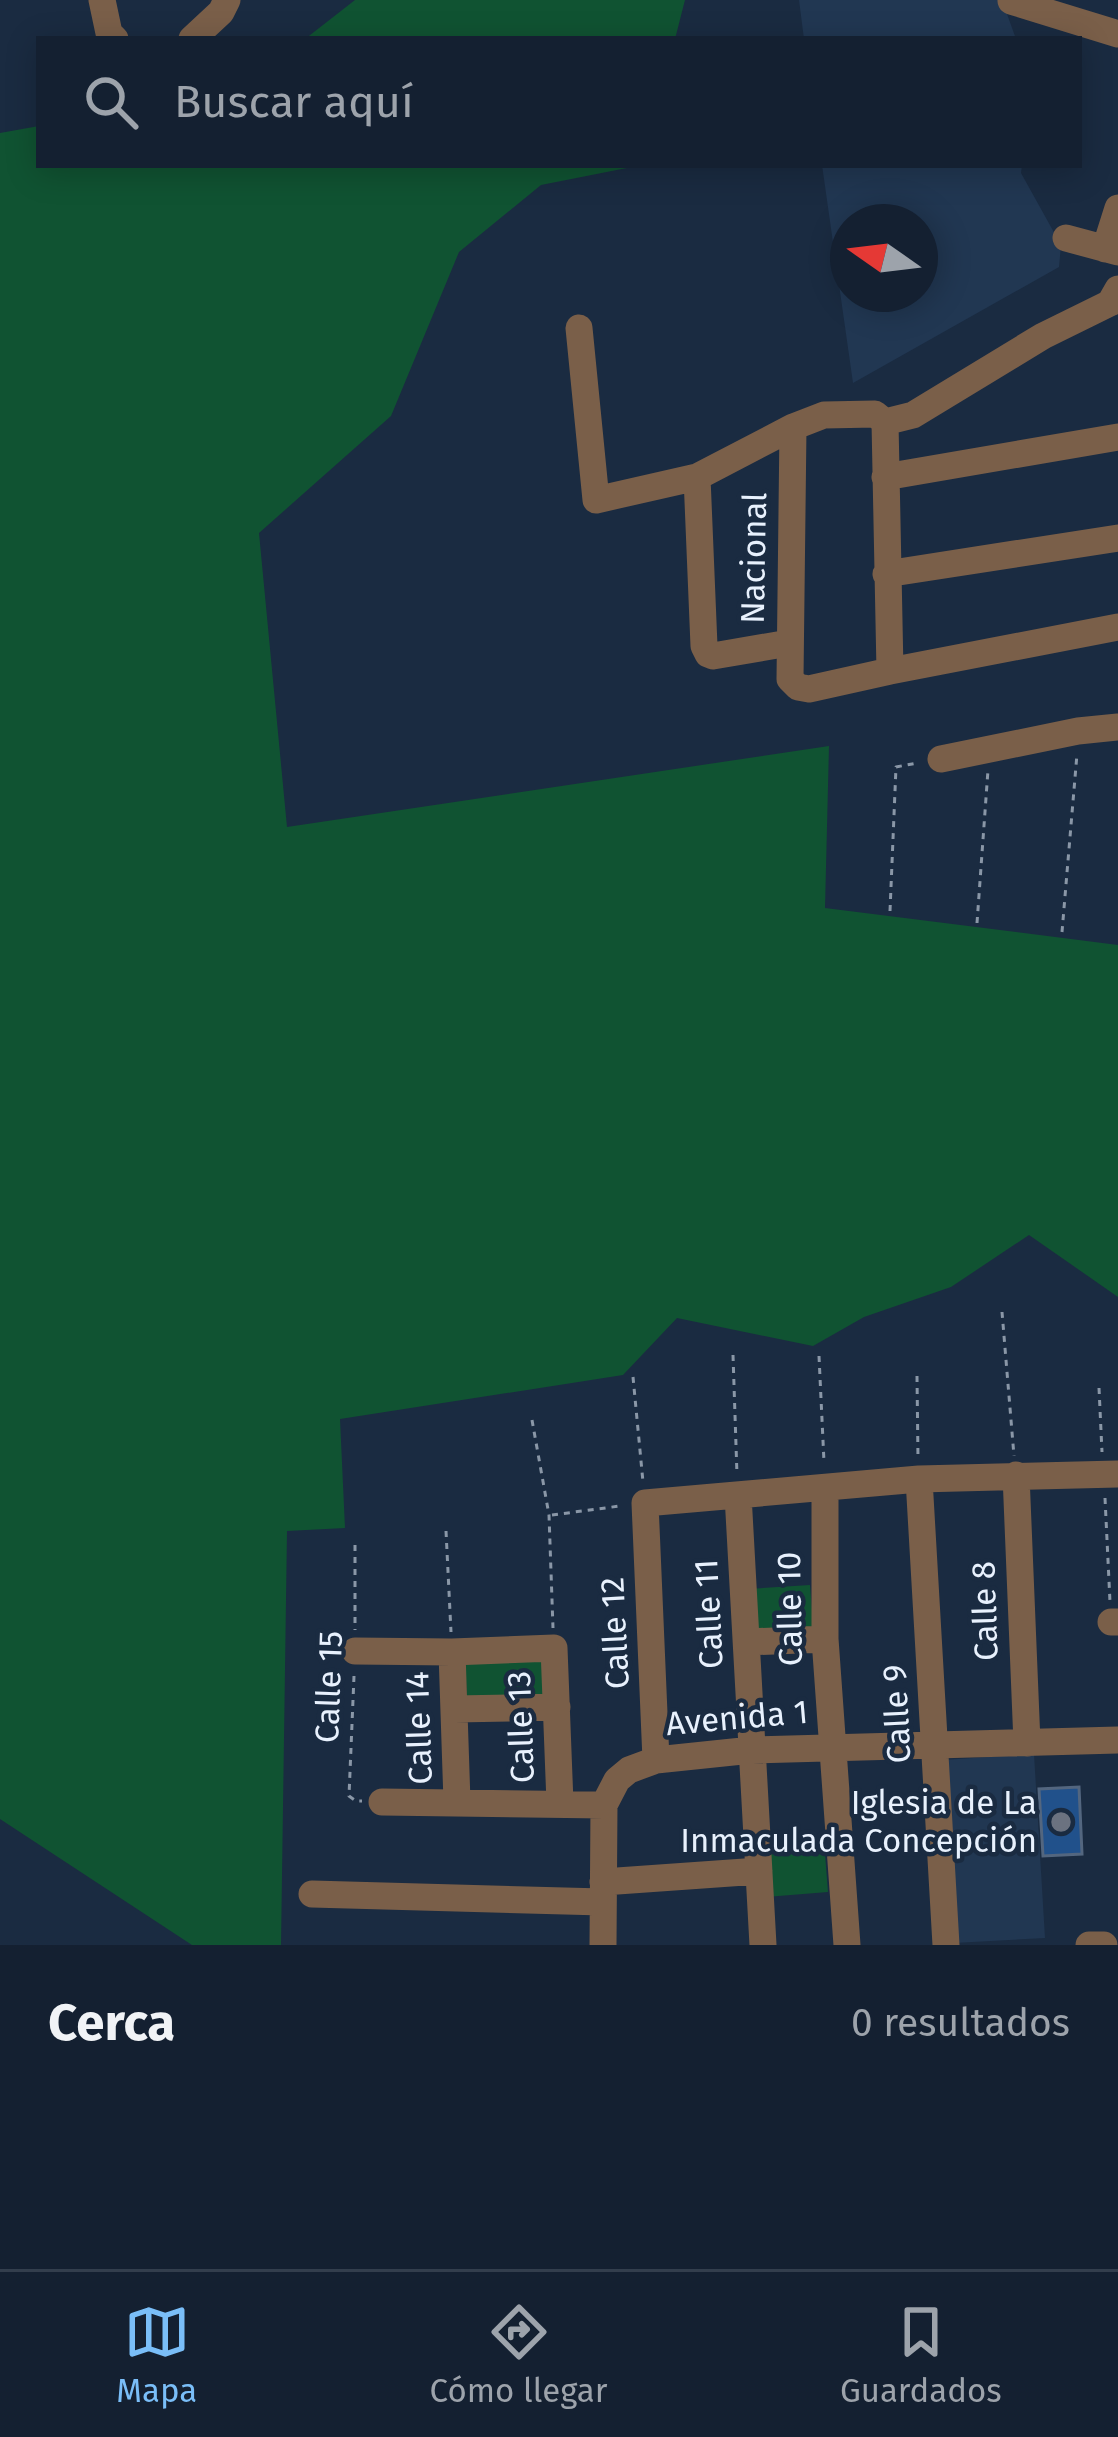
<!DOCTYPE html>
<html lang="es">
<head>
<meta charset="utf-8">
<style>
	body { margin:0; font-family:"Fira Sans",sans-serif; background:#1d2839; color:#f1f3f6 }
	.compass { position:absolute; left:830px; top:204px; width:108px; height:108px; border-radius:50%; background:#142031; box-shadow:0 6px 30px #0003; rotate:284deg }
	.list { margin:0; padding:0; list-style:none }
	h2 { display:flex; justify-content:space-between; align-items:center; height:156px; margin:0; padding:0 48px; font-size:51px }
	h2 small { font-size:39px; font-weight:400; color:#9da3ab }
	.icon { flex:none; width:66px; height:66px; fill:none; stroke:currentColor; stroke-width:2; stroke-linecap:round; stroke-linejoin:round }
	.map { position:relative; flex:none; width:1118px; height:1945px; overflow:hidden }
	.search { position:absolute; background:#142031; box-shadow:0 6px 30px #0003; left:36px; right:36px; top:36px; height:132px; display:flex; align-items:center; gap:30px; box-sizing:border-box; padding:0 42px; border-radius:0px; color:#9da3ab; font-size:45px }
	.sheet { height:324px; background:#142031 }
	nav { display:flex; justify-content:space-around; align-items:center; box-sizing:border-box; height:168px; border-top:3px solid #333e4d; background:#142031; font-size:33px; color:#9da3ab }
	nav a { display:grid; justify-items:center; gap:6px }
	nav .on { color:#7abef8 }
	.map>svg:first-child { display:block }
</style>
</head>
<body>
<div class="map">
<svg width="1118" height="1945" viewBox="0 0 1118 1945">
	<rect width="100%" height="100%" fill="#1a2b41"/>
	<path fill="#213752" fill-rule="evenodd" d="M799,0H1002L1016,39H804Z
		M822,165H1022L1021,173L1061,245L1059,267L853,383ZM848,222H920V294H848Z
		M1034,1754L1045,1938L954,1943L943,1760Z"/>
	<path fill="#105332" d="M355,0H685L675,39H305Z
		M39,126V165H642L541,185L459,252L391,416L259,533L287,827L829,746L825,908L1118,945V1297L1029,1235L951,1287L864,1317L813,1346L677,1318L623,1375L340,1419L345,1528L287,1531L281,1945H192L0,1819V133Z
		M810,1585L814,1635L752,1639L748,1589Z
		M544,1654L546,1700L467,1703L465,1658Z
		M824,1841L828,1892L766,1897L762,1846Z"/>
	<path fill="#21518b" stroke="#53667f" stroke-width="3" d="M1079,1787L1082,1854L1043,1856L1039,1789Z"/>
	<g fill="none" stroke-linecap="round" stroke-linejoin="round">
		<path stroke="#8a97a7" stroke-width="3" stroke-dasharray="6 6" stroke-linecap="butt" d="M890,911L896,767L917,763
			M977,923L988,770
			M1062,932L1077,754
			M1002,1312L1014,1456
			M733,1355L737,1475
			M819,1356L824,1462
			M917,1376L918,1459
			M633,1377L643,1482
			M1099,1388L1102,1452
			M532,1420L549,1515L553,1628
			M1105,1498L1110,1602
			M552,1515L620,1506
			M446,1531L451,1632
			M355,1545V1630
			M354,1676L349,1796L356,1801H362"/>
		<path stroke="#7a5f49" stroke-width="27" d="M102,0L109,33L115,39
			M1011,1L1118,34
			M192,39L221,12L227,0
			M1066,238L1118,252
			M1105,249L1118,208
			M579,328L596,500L697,477L793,427L824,415L875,414L885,422L913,415L1043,336L1110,303L1118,289
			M885,422L890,671
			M793,427L790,679L798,687L809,689L890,671L1118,627
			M697,477L704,646L708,654L713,656L789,643
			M885,477L1118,437
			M886,574L1118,538
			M941,759L1078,731L1118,727
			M1016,1475L1027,1743
			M919,1479L946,1945
			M825,1488V1639L847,1945
			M738,1495L763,1945
			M1111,1622H1118
			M747,1642L825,1639
			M355,1651L452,1652L554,1648L560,1803
			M452,1652L457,1802
			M455,1709L557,1707
			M656,1760L645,1503L919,1479L1118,1474
			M382,1802L604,1805
			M603,1882L759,1871
			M312,1894L603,1902
			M603,1945L604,1805L617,1780L629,1770L656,1760L752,1750L1118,1740
			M1089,1945H1104"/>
	</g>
	<circle fill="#6b7280" stroke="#1a2b41" stroke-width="4.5" cx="1061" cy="1822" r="12"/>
	<g text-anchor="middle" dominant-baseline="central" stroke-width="9" stroke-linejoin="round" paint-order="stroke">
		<g font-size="33" fill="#e8f1fd" stroke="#1a2b41">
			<text transform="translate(754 558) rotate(-89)">Nacional</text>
			<text transform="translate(790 1609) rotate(-91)">Calle 10</text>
			<text transform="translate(985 1611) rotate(-92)">Calle 8</text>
			<text transform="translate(709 1614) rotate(-93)">Calle 11</text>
			<text transform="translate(615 1633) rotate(-93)">Calle 12</text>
			<text transform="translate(329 1687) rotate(-88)">Calle 15</text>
			<text transform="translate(897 1714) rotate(-93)">Calle 9</text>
			<text transform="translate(737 1718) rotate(-5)">Avenida 1</text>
			<text transform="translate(521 1727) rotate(-92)">Calle 13</text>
			<text transform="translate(419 1728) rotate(-92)">Calle 14</text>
		</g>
		<g font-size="33" fill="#e8f1fd" stroke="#1a2b41" text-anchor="end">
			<text x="1037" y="1803">Iglesia de La<tspan x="1037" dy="38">Inmaculada Concepción</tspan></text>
		</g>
	</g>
</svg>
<svg class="compass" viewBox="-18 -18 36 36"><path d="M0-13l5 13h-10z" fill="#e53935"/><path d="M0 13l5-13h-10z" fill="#9da3ab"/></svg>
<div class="search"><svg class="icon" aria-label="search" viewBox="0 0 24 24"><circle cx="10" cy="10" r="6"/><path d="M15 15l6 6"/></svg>Buscar aquí</div>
</div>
<section class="sheet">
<h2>Cerca<small>0 resultados</small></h2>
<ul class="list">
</ul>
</section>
<nav>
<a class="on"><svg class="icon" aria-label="map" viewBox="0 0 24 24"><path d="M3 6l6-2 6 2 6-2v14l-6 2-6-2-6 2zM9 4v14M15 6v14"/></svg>Mapa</a>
<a><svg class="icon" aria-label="directions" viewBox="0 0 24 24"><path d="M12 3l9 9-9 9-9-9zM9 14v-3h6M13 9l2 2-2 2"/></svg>Cómo llegar</a>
<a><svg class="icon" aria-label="saved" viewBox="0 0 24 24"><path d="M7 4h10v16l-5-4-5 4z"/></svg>Guardados</a>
</nav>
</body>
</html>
